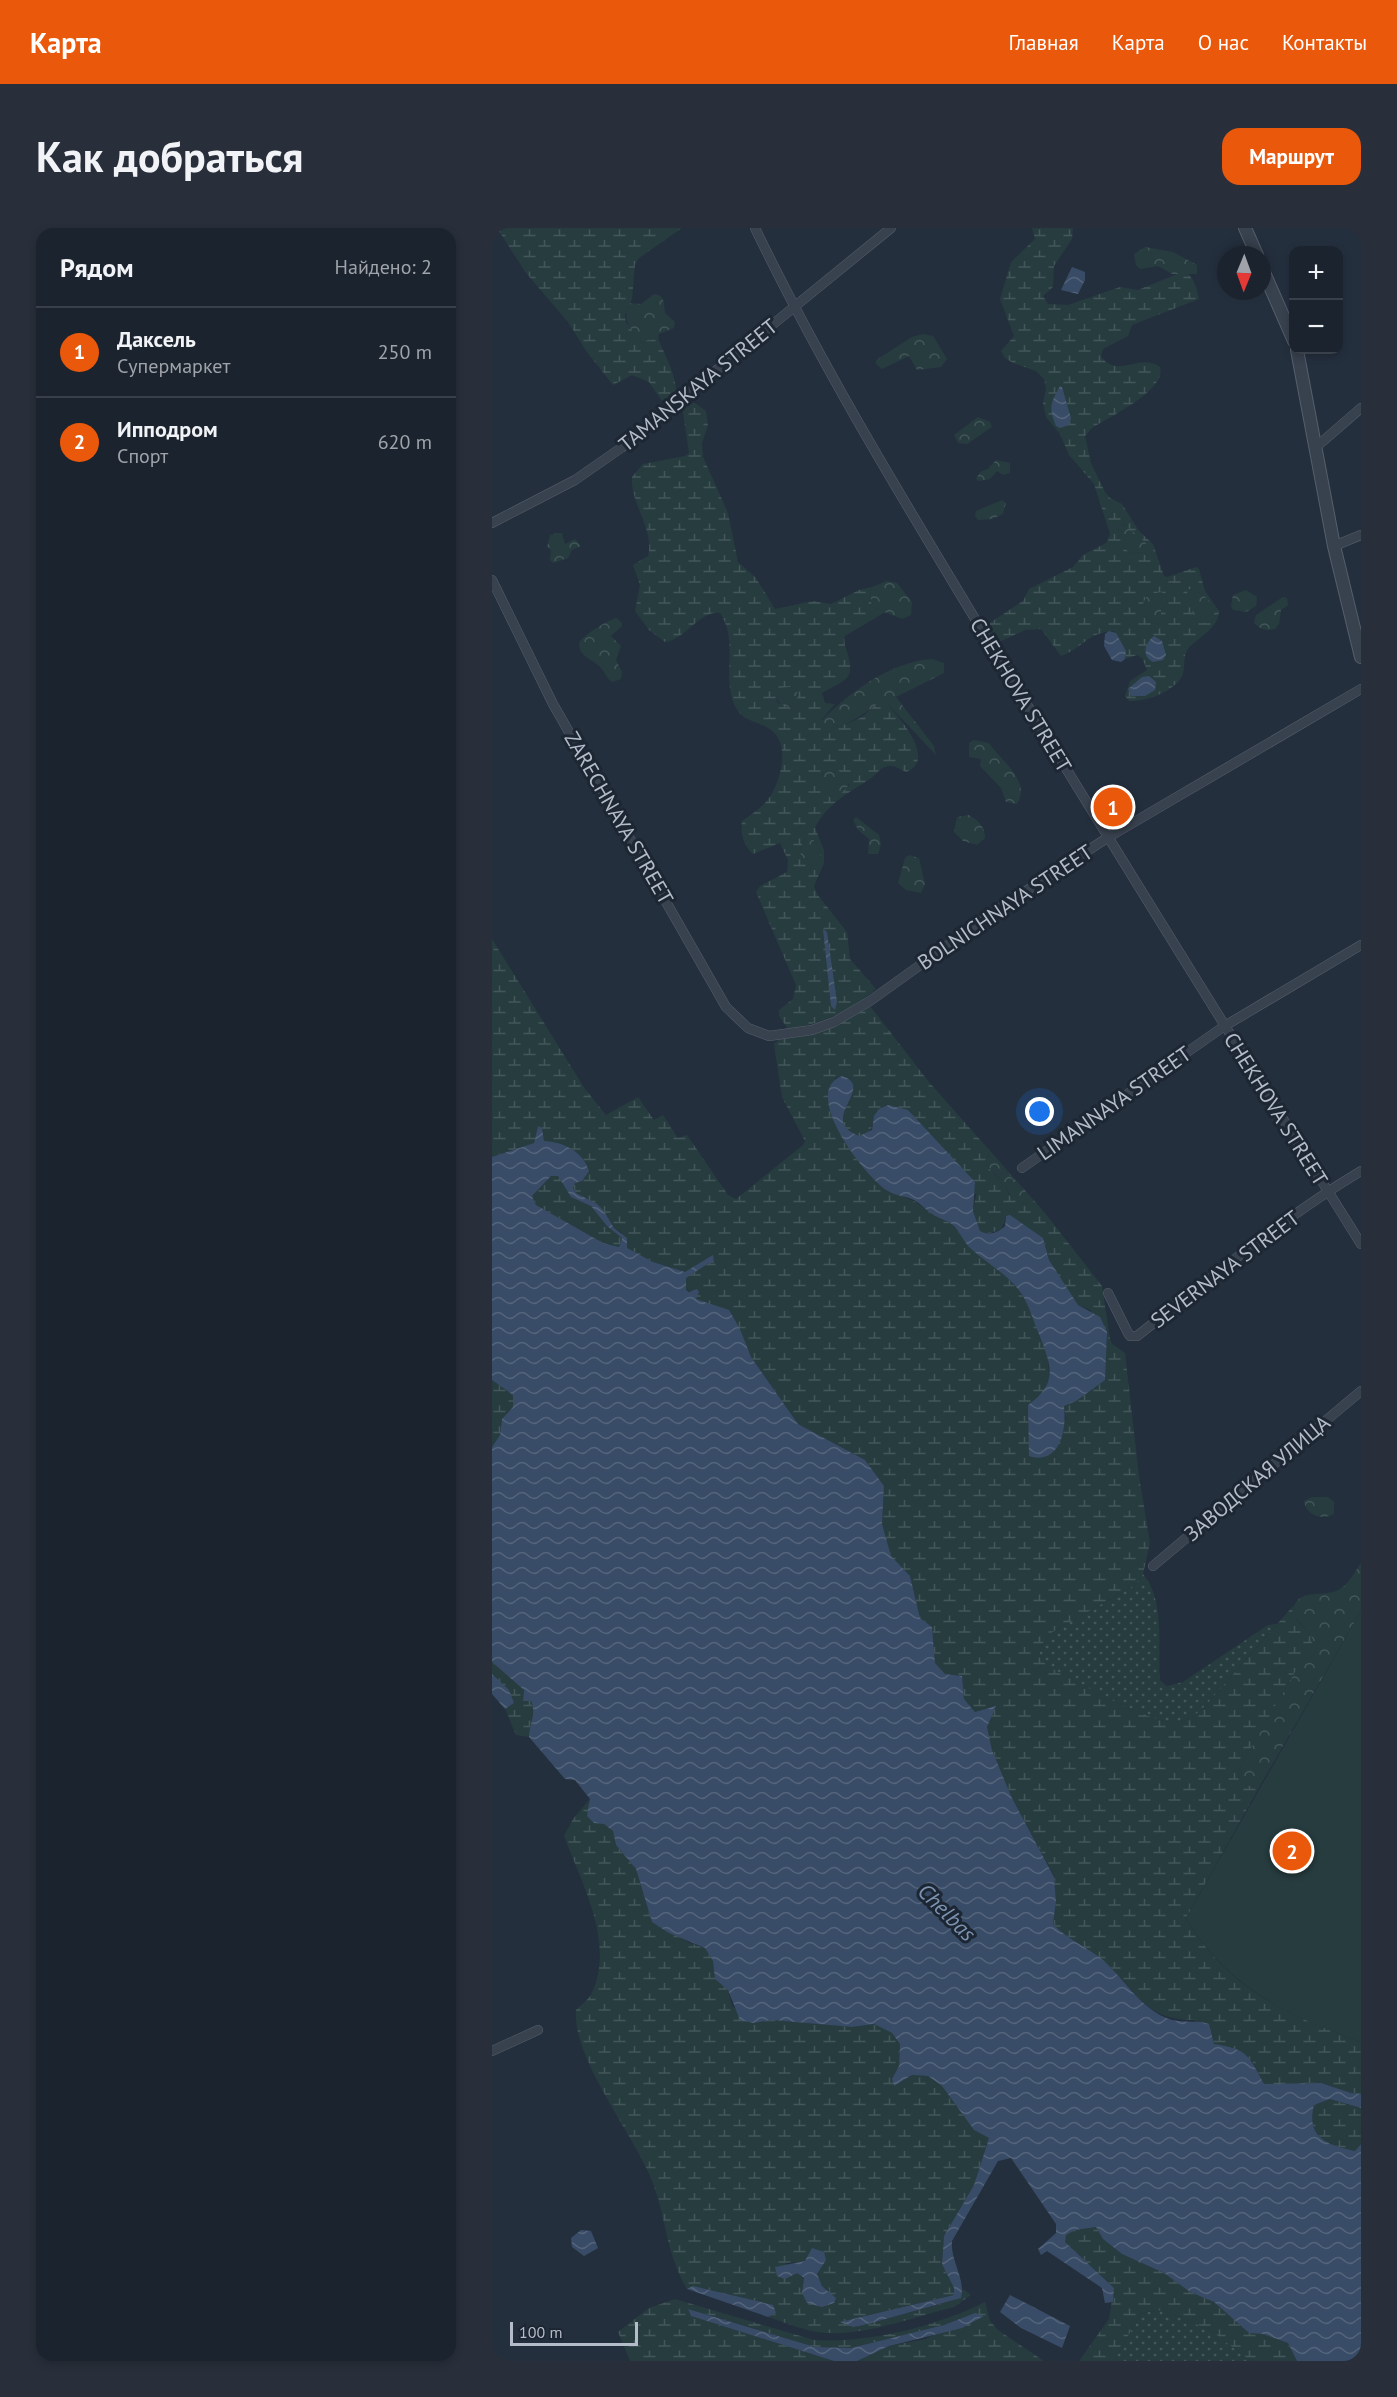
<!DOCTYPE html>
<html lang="ru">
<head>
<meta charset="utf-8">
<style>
	body { margin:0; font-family:"PT Sans",sans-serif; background:#282f3a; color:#f1f3f6 }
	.controls { position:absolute; right:18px; top:18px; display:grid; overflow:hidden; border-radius:12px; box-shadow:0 3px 9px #0003 }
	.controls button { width:54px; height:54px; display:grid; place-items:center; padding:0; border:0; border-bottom:2px solid #39404a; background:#1b232e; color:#f1f3f6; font:30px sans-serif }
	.compass { position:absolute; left:725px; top:18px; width:54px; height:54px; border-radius:50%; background:#1b232e; box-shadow:0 3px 9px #0003; rotate:181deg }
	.scale { position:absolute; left:18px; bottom:15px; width:128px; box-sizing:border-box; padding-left:6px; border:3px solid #b4bcc9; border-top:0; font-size:16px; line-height:21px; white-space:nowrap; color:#b4bcc9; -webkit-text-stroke:4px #1d2633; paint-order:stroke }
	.you { position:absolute; left:548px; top:884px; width:21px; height:21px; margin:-15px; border:4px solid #fff; border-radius:50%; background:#1a73e8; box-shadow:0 0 0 9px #1a73e833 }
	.badge { display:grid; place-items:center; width:39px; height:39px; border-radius:50%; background:#ea580c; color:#fff; font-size:20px; font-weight:700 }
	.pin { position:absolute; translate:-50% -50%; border:3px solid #fff; box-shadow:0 2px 6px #0006 }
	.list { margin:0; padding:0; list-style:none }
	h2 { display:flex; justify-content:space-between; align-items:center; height:78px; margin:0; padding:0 24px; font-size:26px }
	h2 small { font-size:20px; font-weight:400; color:#a0a4aa }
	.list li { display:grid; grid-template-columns:39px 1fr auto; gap:18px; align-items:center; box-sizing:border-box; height:90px; padding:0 24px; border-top:2px solid #39404a }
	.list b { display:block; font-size:22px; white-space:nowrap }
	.list p { margin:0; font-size:20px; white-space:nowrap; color:#a0a4aa }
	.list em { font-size:20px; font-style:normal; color:#a0a4aa }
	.map { position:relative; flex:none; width:869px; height:2133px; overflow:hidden; border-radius:18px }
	header { display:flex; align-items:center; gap:36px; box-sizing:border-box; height:84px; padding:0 30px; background:#ea580c; color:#fff }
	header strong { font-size:28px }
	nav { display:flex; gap:33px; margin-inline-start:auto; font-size:21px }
	.intro { display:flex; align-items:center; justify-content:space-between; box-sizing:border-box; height:144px; padding:0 36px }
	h1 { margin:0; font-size:42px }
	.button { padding:15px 27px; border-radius:18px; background:#ea580c; color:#fff; font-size:21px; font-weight:700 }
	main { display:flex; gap:36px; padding:0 36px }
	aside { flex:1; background:#1b232e; border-radius:18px; box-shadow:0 3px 9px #0003 }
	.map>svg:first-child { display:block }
</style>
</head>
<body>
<header>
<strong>Карта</strong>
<nav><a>Главная</a><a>Карта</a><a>О нас</a><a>Контакты</a></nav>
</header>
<div class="intro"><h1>Как добраться</h1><a class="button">Маршрут</a></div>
<main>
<aside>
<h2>Рядом<small>Найдено: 2</small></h2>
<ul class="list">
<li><span class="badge">1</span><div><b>Даксель</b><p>Супермаркет</p></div><em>250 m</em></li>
<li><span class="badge">2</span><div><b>Ипподром</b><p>Спорт</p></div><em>620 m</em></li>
</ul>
</aside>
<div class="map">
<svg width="869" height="2133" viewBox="0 0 869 2133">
	<defs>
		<pattern id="grass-dots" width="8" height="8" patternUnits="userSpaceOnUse" patternTransform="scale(1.5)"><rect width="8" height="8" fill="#263c3f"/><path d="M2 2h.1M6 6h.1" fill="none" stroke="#435659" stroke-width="1.8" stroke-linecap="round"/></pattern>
		<pattern id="forest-crowns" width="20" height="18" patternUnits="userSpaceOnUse" patternTransform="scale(1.5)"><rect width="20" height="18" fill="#263c3f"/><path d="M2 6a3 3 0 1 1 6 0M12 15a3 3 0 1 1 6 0" fill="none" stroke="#435659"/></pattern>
		<pattern id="wetland-marsh" width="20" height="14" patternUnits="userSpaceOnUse" patternTransform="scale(1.5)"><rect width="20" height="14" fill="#263c3f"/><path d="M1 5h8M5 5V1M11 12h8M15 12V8" fill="none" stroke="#435659"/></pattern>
		<pattern id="water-waves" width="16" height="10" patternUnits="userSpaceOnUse" patternTransform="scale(1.5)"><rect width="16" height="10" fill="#394c67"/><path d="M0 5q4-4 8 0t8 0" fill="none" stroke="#53647b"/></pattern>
	</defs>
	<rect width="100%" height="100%" fill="#242f3e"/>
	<path fill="url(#grass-dots)" d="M651,1346C674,1375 665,1417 668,1452L675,1458L691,1454L776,1397L785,1396L715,1476C707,1484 699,1492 688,1494C661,1499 581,1451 554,1438L547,1428L550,1416L559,1405L643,1357Z
		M670,2082L718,2102L759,2133H622L649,2085Z"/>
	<path fill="url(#forest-crowns)" d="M653,19L681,24L705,37V46H680L666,38L648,41L644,37L642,26Z
		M162,66C173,67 172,75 173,85L183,94L182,100L167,106L166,110L149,115C139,101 129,92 138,75L149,76Z
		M431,106L441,108L455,131L449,139L425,142L417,128L390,141L384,136V132L420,109Z
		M486,189L498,194L500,199L475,216L466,215L462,207Z
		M504,232L518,235V245L511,247L505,243L498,251L487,253L484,251L488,244L496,241Z
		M510,272L514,275L511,286L500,291L486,292L483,288L484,283Z
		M627,296C640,296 645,308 654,315V324L638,325C630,319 625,306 627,296Z
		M65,305H70L73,316L83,311L89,318L80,322L76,330L61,335L58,332L59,322L55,319L58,307Z
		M395,353L405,355L420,374L419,387L410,391L380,379L378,367L380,359Z
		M697,361C708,361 725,377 724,388L718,394L710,395L703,390L693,367Z
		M754,362L765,369L764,378L754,384L741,382L739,378L741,367Z
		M669,364L674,367L676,375L669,383V393L666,396L653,389L650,378L655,367Z
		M791,369L795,370L796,377L789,382L787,396L783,401C775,403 769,402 762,395L764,387Z
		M125,390L130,395V398L119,408L129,418L124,432L130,444L129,451L120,454C113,449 113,443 107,438C99,430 87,429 87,415C90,408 117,391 125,390Z
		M440,431L452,435V445L404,469L442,518L444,527L394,474C371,481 361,500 333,500L329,497V493C358,464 398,434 440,431Z
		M299,459L306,465V469L299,474L305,479L304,482L291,479L284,470L287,460Z
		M482,512L497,515C508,532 540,553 525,576L514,574L509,560L488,538L489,531L477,529V515Z
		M328 555a14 14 0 1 1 28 0a14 14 0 1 1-28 0Z
		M477,587C487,593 493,599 493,610L485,617L471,613L462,604L465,589Z
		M364,589L387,607L389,616L386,626H376L377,611L366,602L361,592Z
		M313,611H320C329,616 331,630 323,638L311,635C307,626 307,620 313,611Z
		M417,627L427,630L433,656L429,665L414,662L406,655L413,630Z
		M496,927L506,934L536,968L535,974C521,977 517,965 511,955C506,946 497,944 494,933Z
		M820,1269H836L842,1274V1286C830,1293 814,1287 812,1273Z
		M869,1335V1383L769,1556L758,1558L749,1555L745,1548L749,1537L821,1413L813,1400L800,1387C804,1356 830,1372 848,1361C857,1356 863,1343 869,1335Z"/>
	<path fill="url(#wetland-marsh)" fill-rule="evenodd" d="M5,0H190L147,30L143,36L140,71L133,87L134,94L149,115L166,110C171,125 200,173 172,176L157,154L140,147L121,157L95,124L76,94L34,45Z
		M540,0H581L580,11L562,38L561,59L551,68L556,76L576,77L628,59L646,62L690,44C702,46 705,61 707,71L640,97L636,108L611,121L609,128C625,152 648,124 668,139C675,162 617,189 600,200L593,208L599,235L613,264L618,270L630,276L647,303L661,316L672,348L675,349L704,339L707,341L713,363L727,383C727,400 706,409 696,421C690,429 694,440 690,448C682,464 653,474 637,473L633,468L638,453L655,442L650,430L645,427L633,431L634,423L622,403C594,405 593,419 569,428L549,401L533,402L505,415L495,401L496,396L531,373L537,361L581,339L591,327L614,315L618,306L602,256L577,227L568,206L554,189L551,175L554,161L552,151L544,143L521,135L513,130L509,123L522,108L508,71L519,34L543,11ZM627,296H632L654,315V324L638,325C630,319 625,306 627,296ZM697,361C708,361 725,377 724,388L718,394L710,395L703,390L694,367ZM669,364L674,367L676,375L669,383V393L666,396L653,389L650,378L655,367Z
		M194,175H203L214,183L216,198L210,215L211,229L236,285L246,334L264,350L283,381L321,373L339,376L367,362L380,359L378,367L380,379L393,384L353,408C351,415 354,420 356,427C364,453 350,453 330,465L333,475L343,476L329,492V497L333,500C344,500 356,496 366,491C379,485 378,475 394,474C406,488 446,532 414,544C409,542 402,537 397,538C388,538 385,547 378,551C357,565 335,575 323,600L332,622V635L322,658L325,666L355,704L358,731L384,761C359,783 329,796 296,801L287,788V782L301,771L304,757L264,664L268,658L295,644L296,632L288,615L261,626C252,618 248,606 250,593C257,588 265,583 272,576C286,563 298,524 284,507C270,489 246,500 239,466C233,440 245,410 228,385C208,382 193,412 173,414L157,402L143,383L148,357L141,337L156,328C163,302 138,275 140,249L151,236L193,228L197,225L190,178ZM299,459L306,465V469L299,474L305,479L304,482L286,475L284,470L287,460ZM344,541L354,548L357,558L347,567L338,569L329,560L330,546ZM313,611H320C329,616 331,630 323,638L312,635C307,626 307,620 313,611Z
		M0,711L93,861L114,887L146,869L162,892L171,887L186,910L195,907L236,967L244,971L311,917L313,913L290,869L282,816L287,811L337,801L378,778L437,854L553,985L610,1058L618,1111L620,1116L633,1125L647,1248L658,1315L651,1346L643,1357L559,1405L550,1416L547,1428L555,1438C582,1451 661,1499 688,1494C699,1492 707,1484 715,1476L801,1378L800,1387L819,1407L821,1413L749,1537L745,1548L749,1555L758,1558L769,1556L694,1690C734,1760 796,1787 869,1814V1866L859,1865L829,1855L772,1857L760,1833L722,1816L703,1792C648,1793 643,1756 606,1729C591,1717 575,1711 561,1696L564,1673L562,1648L519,1568L500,1522L495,1499L503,1479L483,1484L472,1471L470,1448L453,1446L443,1435L440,1399L428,1390L418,1348L399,1329L390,1296L392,1258L373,1232L306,1196L259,1129L248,1101L203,1071L201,1064L194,1062V1049L217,1035L212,1034L193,1044L161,1034L135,1020L129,1004L122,1000L112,983L84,965L81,959L83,955L52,913L50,900L46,898L42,915L0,929ZM350,848C385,859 324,892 367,909C376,906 379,904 381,895L416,882L462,934L484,967L481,983L488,1003L493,1006L509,1002L514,988L551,1010L557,1032L569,1053L586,1077L598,1082L615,1104L613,1151L584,1172L572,1178L574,1191L537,1228V1212L557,1150L556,1125L540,1083L526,1061L503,1038L477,1018L460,996L442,987L422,973L396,963L374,943L353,914L343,850ZM496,927L506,934L536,968L535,974L531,975C511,968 518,961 508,951C501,944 497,943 494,933Z
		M59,948H66L79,969L99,978L115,998L130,1010L127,1019L111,1015L44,977L40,968Z
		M0,1152L21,1167V1179L10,1191L8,1207L0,1219Z
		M0,1434L32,1462L31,1473H39C45,1486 37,1496 37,1509L24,1507L13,1481L22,1475L0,1446Z
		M98,1571L112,1596L121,1603L124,1617L144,1641L160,1694L198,1715L213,1720L221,1733L223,1750L236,1762L240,1778L261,1795L280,1792L360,1799L382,1796L400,1805L408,1816L407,1838L400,1851L402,1858L420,1847L436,1848L450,1858L482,1902L497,1910L482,1957L452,2008L450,2036L462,2060V2067L349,2094L372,2097L456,2074L468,2070L471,2061L479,2067L462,2079C422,2089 376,2107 334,2105C315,2104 295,2095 276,2089L284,2085C266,2078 211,2054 195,2061C172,2021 175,1988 158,1948C139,1903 80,1829 84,1782C89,1777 97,1771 100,1765C123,1714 90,1656 72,1608L81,1591ZM334,2032L325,2046L330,2058L338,2063L310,2065L312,2051L293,2035Z
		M838,1871L869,1880V1916L863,1923C835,1917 814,1910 822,1877Z
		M604,1999L611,2011L630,2026L672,2045L698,2064L722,2074L757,2105L771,2106L796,2115L805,2133H759L718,2102L670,2082L649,2085L622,2133H587L617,2091L622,2060L573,2014V2007L583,2002Z
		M183,2071L322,2112C374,2116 446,2098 493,2074L498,2093L506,2102L552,2133H365L397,2118L434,2111L483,2085L452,2097L359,2120L323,2119L197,2081L199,2088L342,2133H138L126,2104L157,2080Z"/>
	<path fill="#263c3f" d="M869,1383V1814C797,1788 734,1759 694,1690Z"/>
	<path fill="url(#water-waves)" fill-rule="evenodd" d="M580,39L593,44V52L586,66L569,62Z
		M568,158L570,159L579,190L577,197L568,200L564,198C556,179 559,175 568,158Z
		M617,403L624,405L634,423L633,431L629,434L620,432L612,418L613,406Z
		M662,408L670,413L674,427L671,432L661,434C649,428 653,415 662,408Z
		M657,448L664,454L663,462L653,468H639L636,461L650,449Z
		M331,701L335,704L345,774L343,782L339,778Z
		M350,848C385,859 324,892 367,908L380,902L382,888L387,881L396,877L416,882L483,954L481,983L488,1003C497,1008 506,1005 513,998L514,988L518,987L551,1010L557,1032L586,1077L608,1089L615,1104L613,1152L584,1173L572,1178C575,1201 568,1238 537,1228L536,1177C567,1155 559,1137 547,1106C540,1090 537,1075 526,1061C512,1044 493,1034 477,1019C471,1012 467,1003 461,997C455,992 446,990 440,986C434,982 429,976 422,972C414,968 404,968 396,963C374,950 307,864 350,848Z
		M46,898L50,900L52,913C71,914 91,923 97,943L90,953L83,955L81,960L84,965L105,976L112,983L122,1000L135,1010V1020L161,1034L193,1044L221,1027L222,1035H217L194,1050V1062L197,1064L205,1061L207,1064L204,1071L237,1082L248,1101L259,1129L306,1196L373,1232L392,1258L390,1296L399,1328L418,1348L428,1390L440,1399L443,1435L453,1446L470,1448L472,1471L483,1484L504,1478L495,1499L500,1522L519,1568L562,1649L564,1673L561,1696C575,1711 591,1717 607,1729C632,1748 647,1782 680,1792C692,1795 705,1792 717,1796L722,1816C756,1821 757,1828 772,1856L829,1855L859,1865L869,1866V1880L838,1871L822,1877C814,1910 835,1917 863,1923L869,1916V2133H805L796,2115L771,2106L757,2105L722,2074L698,2064L672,2045L630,2026L611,2011L604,1999L583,2002L574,2007L573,2014L622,2060L621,2074L613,2075L610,2060L555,2023L549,2027L546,2021L564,2005V1996L519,1930L506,1933L460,2013C458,2033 474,2051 469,2070L372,2097L361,2099L348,2094L462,2067V2060L450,2036L452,2008L482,1957L497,1910L482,1902L450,1858L436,1848L420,1847L402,1858L400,1851L407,1838L408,1816L400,1805L382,1796L360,1799L280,1792L261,1795L248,1792L236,1762L223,1751L221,1733L213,1720L177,1705L160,1694L144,1641L124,1617L121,1603L112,1596L102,1595L95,1588L98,1571L83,1552L73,1551L37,1509C37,1496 45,1486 39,1473H31L32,1462L0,1434V1219L8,1207L10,1191L21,1179V1167L0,1152V929L42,915ZM59,948H66L79,969L99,978L115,998L130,1010L127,1019L111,1015L44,977L40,968Z
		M0,1446L17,1462L22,1475L13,1481L0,1466Z
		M89,2002L99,2003L106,2020L92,2028L80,2019L79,2010Z
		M320,2020L332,2024L334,2032L325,2046L330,2058L344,2070L342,2075L330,2079L315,2075L310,2065L312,2050L305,2045L293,2051L285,2048L283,2039L313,2033Z
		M201,2058L281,2077L284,2085L276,2089L195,2061Z
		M518,2067L578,2098L570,2120L529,2100L508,2084Z
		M196,2081L323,2119L359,2120L452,2097L483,2085L492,2088L470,2100L397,2118L365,2133H342L199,2088Z"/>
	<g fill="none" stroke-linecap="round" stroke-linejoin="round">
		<g stroke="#565f6c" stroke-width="10">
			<path id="minor" d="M263,0C332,143 415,278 497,414C619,616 744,816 869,1016
				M823,220L869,180
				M0,295L83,252L129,220L399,0
				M842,318L869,307
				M0,352L61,476L234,779L256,800L277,808L320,802L342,794L378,773L505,682L615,610L869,461
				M530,940L731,799L869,717
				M616,1065L636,1105L638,1108H645C718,1051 789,991 869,943
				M661,1338L869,1163
				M0,1823L46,1802"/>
		</g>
		<g stroke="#565f6c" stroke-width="14">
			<path id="tertiary" d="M753,0L765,27
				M770,40L802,113
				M805,122L842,318L869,429"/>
		</g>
		<use href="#minor" stroke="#38414e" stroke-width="9"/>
		<use href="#tertiary" stroke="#38414e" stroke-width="12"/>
	</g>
	<g text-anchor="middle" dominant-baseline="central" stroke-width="6" stroke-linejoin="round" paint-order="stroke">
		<g font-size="21" fill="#b4bcc9" stroke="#1d2633">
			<text transform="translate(206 157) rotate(-39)">TAMANSKAYA STREET</text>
			<text transform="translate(529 467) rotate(59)">CHEKHOVA STREET</text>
			<text transform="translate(127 590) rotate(60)">ZARECHNAYA STREET</text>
			<text transform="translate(513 679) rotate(-34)">BOLNICHNAYA STREET</text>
			<text transform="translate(622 875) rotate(-35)">LIMANNAYA STREET</text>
			<text transform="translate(784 881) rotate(58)">CHEKHOVA STREET</text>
			<text transform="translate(733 1041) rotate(-37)">SEVERNAYA STREET</text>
			<text transform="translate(765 1250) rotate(-40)">ЗАВОДСКАЯ УЛИЦА</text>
		</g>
		<g font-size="22" font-style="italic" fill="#7c92b1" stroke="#1d2633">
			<text transform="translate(455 1684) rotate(45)">Chelbas</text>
		</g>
	</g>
</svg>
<div class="controls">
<button>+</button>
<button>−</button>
</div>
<svg class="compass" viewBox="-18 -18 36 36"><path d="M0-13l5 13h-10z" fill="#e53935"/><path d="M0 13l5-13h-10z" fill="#a0a4aa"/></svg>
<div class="scale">100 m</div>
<div class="you"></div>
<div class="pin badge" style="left:621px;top:579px">1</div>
<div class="pin badge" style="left:800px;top:1623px">2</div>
</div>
</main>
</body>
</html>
